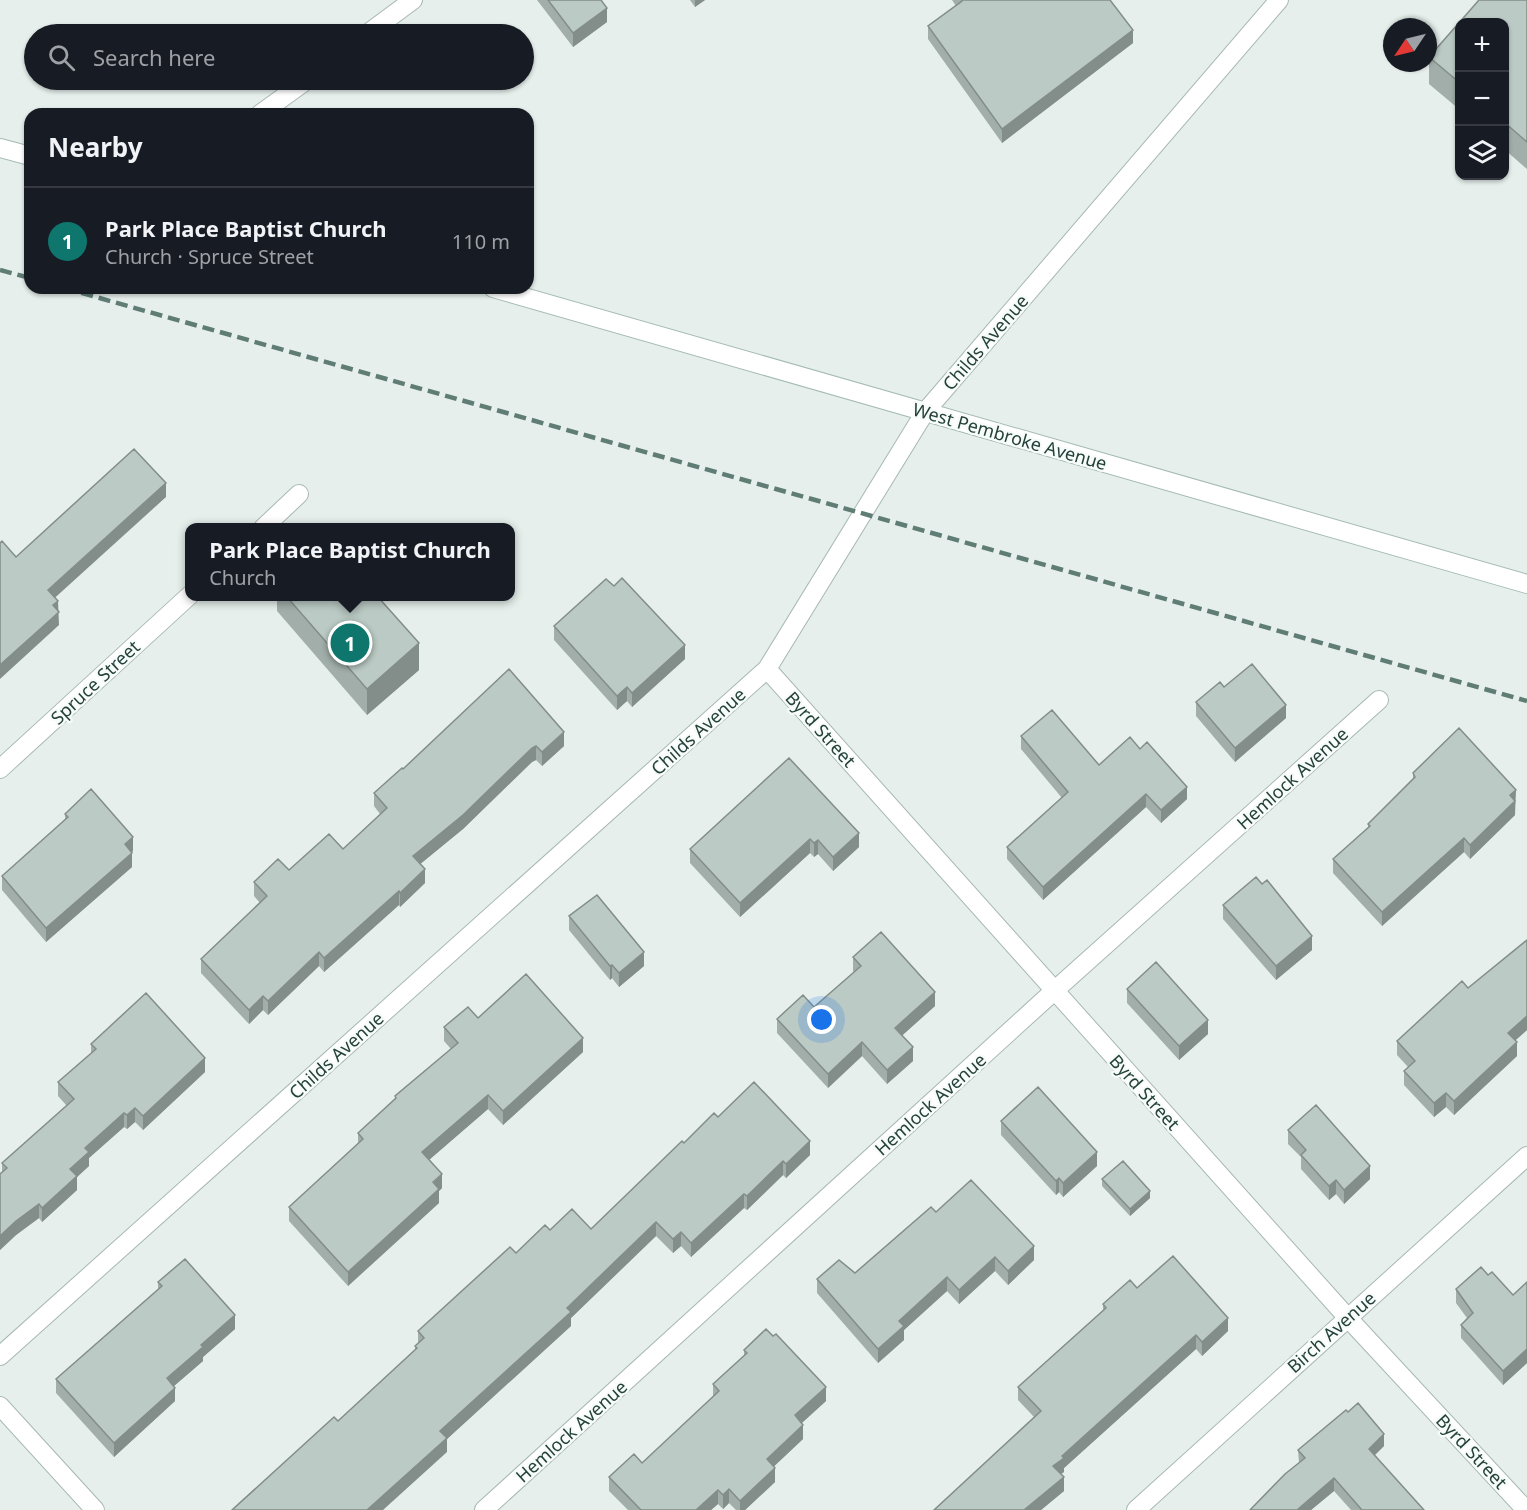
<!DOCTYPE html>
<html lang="en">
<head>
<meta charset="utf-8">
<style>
	body { margin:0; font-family:"Noto Sans",sans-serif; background:#242831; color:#f1f3f6 }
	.controls { position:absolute; right:18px; top:18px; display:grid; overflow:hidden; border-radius:12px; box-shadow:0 2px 4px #0004 }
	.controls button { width:54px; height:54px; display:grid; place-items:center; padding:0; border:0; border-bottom:2px solid #363941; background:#171b24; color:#f1f3f6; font:30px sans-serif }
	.compass { position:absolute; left:1383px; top:18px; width:54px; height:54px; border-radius:50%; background:#171b24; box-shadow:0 2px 4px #0004; rotate:235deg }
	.you { position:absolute; left:822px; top:1020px; width:21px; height:21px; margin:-15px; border:4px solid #fff; border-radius:50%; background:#1a73e8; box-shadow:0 0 0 9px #1a73e833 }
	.badge { display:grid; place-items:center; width:39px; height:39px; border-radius:50%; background:#0f766e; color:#fff; font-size:20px; font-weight:700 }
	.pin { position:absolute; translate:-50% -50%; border:3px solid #fff; box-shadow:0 2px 6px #0006 }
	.popup { position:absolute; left:185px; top:523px; width:330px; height:78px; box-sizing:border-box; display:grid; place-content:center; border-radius:12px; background:#171b24; filter:drop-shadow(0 2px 4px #0005); font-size:20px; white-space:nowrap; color:#9ea1a6 }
	.popup b { font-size:22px; color:#f1f3f6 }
	.popup::after { content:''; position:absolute; left:50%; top:100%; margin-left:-12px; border:12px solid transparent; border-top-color:#171b24 }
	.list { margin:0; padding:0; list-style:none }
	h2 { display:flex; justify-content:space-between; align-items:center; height:78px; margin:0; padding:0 24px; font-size:26px }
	h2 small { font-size:20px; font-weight:400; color:#9ea1a6 }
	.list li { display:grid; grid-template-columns:39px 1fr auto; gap:18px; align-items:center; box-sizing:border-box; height:108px; padding:0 24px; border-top:2px solid #363941 }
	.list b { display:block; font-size:22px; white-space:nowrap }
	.list p { margin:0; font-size:20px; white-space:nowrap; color:#9ea1a6 }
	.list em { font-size:20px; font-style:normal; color:#9ea1a6 }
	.icon { flex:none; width:33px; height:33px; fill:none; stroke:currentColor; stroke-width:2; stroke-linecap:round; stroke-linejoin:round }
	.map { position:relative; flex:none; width:1527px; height:1510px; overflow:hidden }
	.search { position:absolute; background:#171b24; box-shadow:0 2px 4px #0004; left:24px; top:24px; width:510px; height:66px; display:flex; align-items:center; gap:15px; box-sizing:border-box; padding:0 21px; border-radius:33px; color:#9ea1a6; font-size:22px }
	.panel { position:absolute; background:#171b24; box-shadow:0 2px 4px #0004; left:24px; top:108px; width:510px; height:186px; border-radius:18px }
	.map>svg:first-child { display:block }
</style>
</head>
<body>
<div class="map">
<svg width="1527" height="1510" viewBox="0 0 1527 1510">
	<rect width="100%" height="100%" fill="#e6efeb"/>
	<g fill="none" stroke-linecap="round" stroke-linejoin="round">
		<g stroke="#a8b8b2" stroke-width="20">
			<path id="minor" d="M367,34L413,0
				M260,114L307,80
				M263,528L299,494
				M767,669L1347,1317L1526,1510
				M0,769L190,595
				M0,1356L767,669L925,412L1279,0
				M0,1406L95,1510
				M484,1510L1054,991L1379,700
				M1136,1510L1527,1156"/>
		</g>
		<g stroke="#a4bbb3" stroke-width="20">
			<path id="secondary" d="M0,148L30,156
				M493,288L1527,584"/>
		</g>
		<use href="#minor" stroke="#fff" stroke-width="18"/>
		<use href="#secondary" stroke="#fff" stroke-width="18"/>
		<path stroke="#5f7d75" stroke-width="4.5" stroke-dasharray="12 6" stroke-linecap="butt" d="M0,270L30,278
			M64,288L1527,701"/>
	</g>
	<path fill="#a1aea9" d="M537,0H601L607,22L573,47Z
		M690,0H705L695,7Z
		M952,0H1110L1133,43L1002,143L928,39V26L956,6Z
		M1479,0H1527V169L1504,149V22H1460V110L1429,84V57Z
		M277,597H378L419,670L367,715L277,611Z
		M554,626L685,659L632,707L627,701L617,710L554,640Z
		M509,669L564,746L542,766L536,760L532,762L463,829L420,864L425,883L400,907L399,905L324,972L319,966L268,1015L263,1010L249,1024L201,973V959L260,903L254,896V882L289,870L343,849L380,814L374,806V793L403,769Z
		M1224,687L1286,718L1235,762L1196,716V702Z
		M1021,736L1099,765L1187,799L1161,823L1146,807L1043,900L1007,859V847L1062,798L1021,749Z
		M789,758L859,847L833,871L818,854L814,857L810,853L740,917L690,863V849Z
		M1413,773L1516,804H1515V815L1470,859L1464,852L1382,926L1333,873V859L1368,828V824L1413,779Z
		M65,814L133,851L131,853L132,867L46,942L2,890V876L65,820Z
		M1262,884L1312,950L1276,980L1223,919V905Z
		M569,916L644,966L619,987L612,978L610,980L569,930Z
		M1527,940V1030L1515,1040L1517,1056L1454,1115L1446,1107L1434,1117L1404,1085V1071L1408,1067L1397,1055V1041L1468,988Z
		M853,957L935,1006L902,1035L913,1061L887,1084L862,1056L828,1088L777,1033V1019L814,1007L854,972L853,971Z
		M1127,989L1208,1034L1179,1060L1127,1003Z
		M478,1018L583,1052L503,1125L488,1109L429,1160L442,1188L439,1191V1203L348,1286L289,1221V1207L358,1143V1133L395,1099V1096L451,1049L444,1041V1027Z
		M91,1044L205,1072L143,1130L135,1122L127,1129L124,1127L89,1158V1166L77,1177V1190L42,1222L39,1218L16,1235L0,1250V1174L2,1172V1163L67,1106L58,1096V1082L91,1053Z
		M718,1117L810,1155L786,1178L783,1175L747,1210L744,1208L691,1257L681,1246L673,1253L656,1236L571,1318V1326L447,1439V1452L338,1421L415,1350V1346L418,1344V1331L516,1253L550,1230L591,1229L684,1143Z
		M1001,1121L1097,1166L1063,1197L1059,1192L1056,1195L1001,1135Z
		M1288,1130L1370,1179L1344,1204L1336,1194L1329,1200L1301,1169V1157L1288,1144Z
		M1102,1179L1150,1198L1130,1216L1102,1186Z
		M936,1212L1034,1260L1008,1285L995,1271L959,1304L947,1291L904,1330V1340L878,1363L817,1293V1279L855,1273Z
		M1488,1275L1513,1295L1527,1282V1363L1503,1385L1461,1338V1325L1467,1318L1456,1303V1289Z
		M158,1282L235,1329L203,1357V1361L174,1386L175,1401L114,1457L56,1393V1379L158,1289Z
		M1137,1288L1228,1331L1202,1356L1196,1349L1064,1468V1472L1061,1474L1064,1491L1041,1510H934L1034,1417L1018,1400V1387L1103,1310V1304Z
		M744,1350L826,1401L802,1423L803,1439L774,1466L775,1482L745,1510H736L729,1503L723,1509L718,1504L711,1510H628L609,1491V1477L642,1463L713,1397V1384L744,1356Z
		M1384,1446L1374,1455L1424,1510H1351L1334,1491L1311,1510H1250L1299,1463L1298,1450Z"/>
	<path fill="#838d89" d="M695,0H705L695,7Z
		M607,8V22L573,47V33Z
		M1133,30V43L1002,143V129Z
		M166,483V497L48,604V590Z
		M58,601L59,625L0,679V665L53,605Z
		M419,643V670L367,715V689Z
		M685,645V659L632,707V693Z
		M627,687V701L617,710V696Z
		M1286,705V718L1235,762V748Z
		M564,732V746L542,766V752Z
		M536,746V760L532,762L463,829L413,870V856L532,748Z
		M1187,787V799L1161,823V810Z
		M1516,790L1515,815L1470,859V845L1510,795Z
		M1146,794V807L1043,900V887Z
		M859,833V847L833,871V857Z
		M133,837V851L125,858V844Z
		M1464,838V852L1382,926V912Z
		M810,839V853L740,917V903Z
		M818,840V854L814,857V843Z
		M132,853V867L46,942V928Z
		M425,869V883L400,907V893Z
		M399,891V905L324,972V958Z
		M1312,936V950L1276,980V966Z
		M319,952V966L268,1015V1001Z
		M644,952V966L619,987V973Z
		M612,965V978L610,980V966Z
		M935,992V1006L895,1042V1028Z
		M263,996V1010L249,1024V1010Z
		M1527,1016V1030L1508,1047V1033Z
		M1208,1020V1034L1179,1060V1046Z
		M583,1038V1052L503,1125V1111Z
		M862,1042V1056L828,1088V1074Z
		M1517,1042V1056L1454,1115V1101Z
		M913,1047V1061L887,1084V1070Z
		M205,1058V1072L143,1130V1116Z
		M1446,1093V1107L1434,1117V1103Z
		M488,1095V1109L422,1166V1152Z
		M135,1108V1122L127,1129V1115Z
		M124,1113V1127L89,1158V1166L77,1177V1190L42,1222V1208L85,1148Z
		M810,1141V1155L786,1178V1164Z
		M1097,1152V1166L1063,1197V1183Z
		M783,1161V1175L747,1210V1196Z
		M1370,1166V1179L1344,1204V1190Z
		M442,1174V1188L439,1191V1203L348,1286V1272Z
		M1059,1178V1192L1056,1195V1181Z
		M1336,1180V1194L1329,1200V1186Z
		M1150,1191V1198L1130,1216V1209Z
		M744,1194V1208L691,1257V1243Z
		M39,1204V1218L16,1235L0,1250V1236L16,1221Z
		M656,1222V1236L571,1318V1326L447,1439V1452L383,1510H367L440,1431L567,1308Z
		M681,1232V1246L673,1253V1239Z
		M1034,1246V1260L1008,1285V1271Z
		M995,1257V1271L959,1304V1290Z
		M947,1277V1291L904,1330V1340L878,1363V1349L899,1321Z
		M235,1315V1329L203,1357V1361L167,1392V1378L201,1345Z
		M1228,1318V1331L1202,1356V1342Z
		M1196,1335V1349L1064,1468V1472L1053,1479V1466L1062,1456Z
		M1527,1349V1363L1503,1385V1371Z
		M826,1387V1401L795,1429V1415Z
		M175,1388V1401L114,1457V1443Z
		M803,1425V1439L767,1473V1459Z
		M1384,1434V1446L1369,1461V1449Z
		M775,1468V1482L745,1510H740V1501Z
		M1064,1477V1491L1041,1510H1024Z
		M1334,1478V1491L1311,1510H1297Z
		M729,1489V1503L723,1509V1495Z
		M718,1490V1504L711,1510H696Z"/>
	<path fill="#bbcac4" stroke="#838d89" stroke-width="1.5" d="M548,0H601L607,8L573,33Z
		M962,0H1110L1133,30L1002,129L928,26L962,1Z
		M1479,0H1527V142L1504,122V22H1460V83L1429,57Z
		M134,449L166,483L48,590L58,601L53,605L59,612L0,665V543L2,541L16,557Z
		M622,578L685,645L632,693L627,687L617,696L554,626L606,579L614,586Z
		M287,597H378L419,643L367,689Z
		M1252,664L1286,705L1235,748L1196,702L1220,682L1224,687Z
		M509,669L564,732L542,752L536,746L532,748L463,815L413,856L425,869L400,893L399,891L324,958L319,952L268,1001L263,996L249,1010L201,959L267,896L254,882L278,859L289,870L329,834L343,849L387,808L374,793L402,768L403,769Z
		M1052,710L1099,765L1130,737L1140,749L1147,742L1187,787L1161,810L1146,794L1043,887L1007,847L1068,792L1021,736Z
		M1459,728L1516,790L1510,795L1515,801L1470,845L1464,838L1382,912L1333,859L1370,826L1368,824L1415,777L1413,773Z
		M789,758L859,833L833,857L818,840L814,843L810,839L740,903L690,849Z
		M91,789L133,837L125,844L132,853L46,928L2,876L68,817L65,814Z
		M1256,877L1262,884L1267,880L1312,936L1276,966L1223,905Z
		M597,895L644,952L619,973L612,965L610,966L569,916Z
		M881,932L935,992L895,1028L913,1047L887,1070L862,1042L828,1074L777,1019L803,995L814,1007L861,966L853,957Z
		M1527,940V1016L1508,1033L1517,1042L1454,1101L1446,1093L1434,1103L1404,1071L1415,1061L1397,1041L1462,981L1468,988Z
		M1156,962L1208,1020L1179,1046L1127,989Z
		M526,974L583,1038L503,1111L488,1095L422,1152L442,1174L433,1182L439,1189L348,1272L289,1207L363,1139L358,1133L396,1098L395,1096L458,1043L444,1027L468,1007L478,1018Z
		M146,993L205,1058L143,1116L135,1108L127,1115L124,1113L85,1148L89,1152L70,1169L77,1176L42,1208L39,1204L16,1221L0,1236V1174L7,1168L2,1163L74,1099L58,1082L96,1049L91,1044Z
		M754,1082L810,1141L786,1164L783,1161L747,1196L744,1194L691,1243L681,1232L673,1239L656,1222L567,1308L571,1312L440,1431L447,1438L367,1510H232L334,1417L338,1421L417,1348L415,1346L424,1338L418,1331L510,1247L516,1253L545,1225L550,1230L572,1209L591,1229L682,1141L684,1143L714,1113L718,1117Z
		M1038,1087L1097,1152L1063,1183L1059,1178L1056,1181L1001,1121Z
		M1316,1105L1370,1166L1344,1190L1336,1180L1329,1186L1301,1155L1306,1150L1288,1130Z
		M1123,1161L1150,1191L1130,1209L1102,1179Z
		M971,1180L1034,1246L1008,1271L995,1257L959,1290L947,1277L899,1321L904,1326L878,1349L817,1279L839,1260L855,1273L931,1207L936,1212Z
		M1173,1256L1228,1318L1202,1342L1196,1335L1062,1456L1064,1458L1053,1466L1064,1477L1024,1510H934L1041,1411L1018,1387L1106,1308L1103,1304L1130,1280L1137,1288Z
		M185,1259L235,1315L201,1345L203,1347L167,1378L175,1388L114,1443L56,1379L162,1286L158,1282Z
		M1481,1267L1488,1275L1492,1272L1513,1295L1527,1282V1349L1503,1371L1461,1325L1473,1313L1456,1289Z
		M766,1329L773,1336L776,1334L826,1387L795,1415L803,1425L767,1459L775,1468L740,1501L729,1489L723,1495L718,1490L696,1510H641L609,1477L634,1454L642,1463L719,1391L713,1384L747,1353L744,1350Z
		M1358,1403L1384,1434L1369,1449L1424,1510H1362L1334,1478L1297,1510H1250L1285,1474L1305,1458L1298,1450L1346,1410L1348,1412Z"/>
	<g text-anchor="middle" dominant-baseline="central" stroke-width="4.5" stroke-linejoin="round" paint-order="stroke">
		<g font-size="18" fill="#24423a" stroke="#f7fbf9">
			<text transform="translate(985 342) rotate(-49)">Childs Avenue</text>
			<text transform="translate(1010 436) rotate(16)">West Pembroke Avenue</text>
			<text transform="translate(95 682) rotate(-43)">Spruce Street</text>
			<text transform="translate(821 729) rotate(48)">Byrd Street</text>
			<text transform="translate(698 731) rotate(-42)">Childs Avenue</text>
			<text transform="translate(1292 778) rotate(-42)">Hemlock Avenue</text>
			<text transform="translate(336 1055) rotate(-42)">Childs Avenue</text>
			<text transform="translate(1145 1092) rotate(48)">Byrd Street</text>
			<text transform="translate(930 1104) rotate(-42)">Hemlock Avenue</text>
			<text transform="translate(1331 1332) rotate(-42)">Birch Avenue</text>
			<text transform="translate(571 1431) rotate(-42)">Hemlock Avenue</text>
			<text transform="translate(1472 1451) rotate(47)">Byrd Street</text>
		</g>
	</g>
</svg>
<div class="controls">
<button>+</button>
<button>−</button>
<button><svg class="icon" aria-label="layers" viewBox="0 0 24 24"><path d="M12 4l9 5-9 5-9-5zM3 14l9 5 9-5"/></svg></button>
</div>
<svg class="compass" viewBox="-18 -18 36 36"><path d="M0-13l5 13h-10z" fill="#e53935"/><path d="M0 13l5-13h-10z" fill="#9ea1a6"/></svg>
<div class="you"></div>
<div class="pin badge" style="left:350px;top:643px">1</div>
<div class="popup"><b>Park Place Baptist Church</b>Church</div>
<div class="search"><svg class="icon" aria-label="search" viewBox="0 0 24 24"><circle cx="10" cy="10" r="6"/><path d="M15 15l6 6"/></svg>Search here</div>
<section class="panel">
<h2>Nearby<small></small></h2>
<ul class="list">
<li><span class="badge">1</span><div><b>Park Place Baptist Church</b><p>Church · Spruce Street</p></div><em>110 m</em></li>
</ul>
</section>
</div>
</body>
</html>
